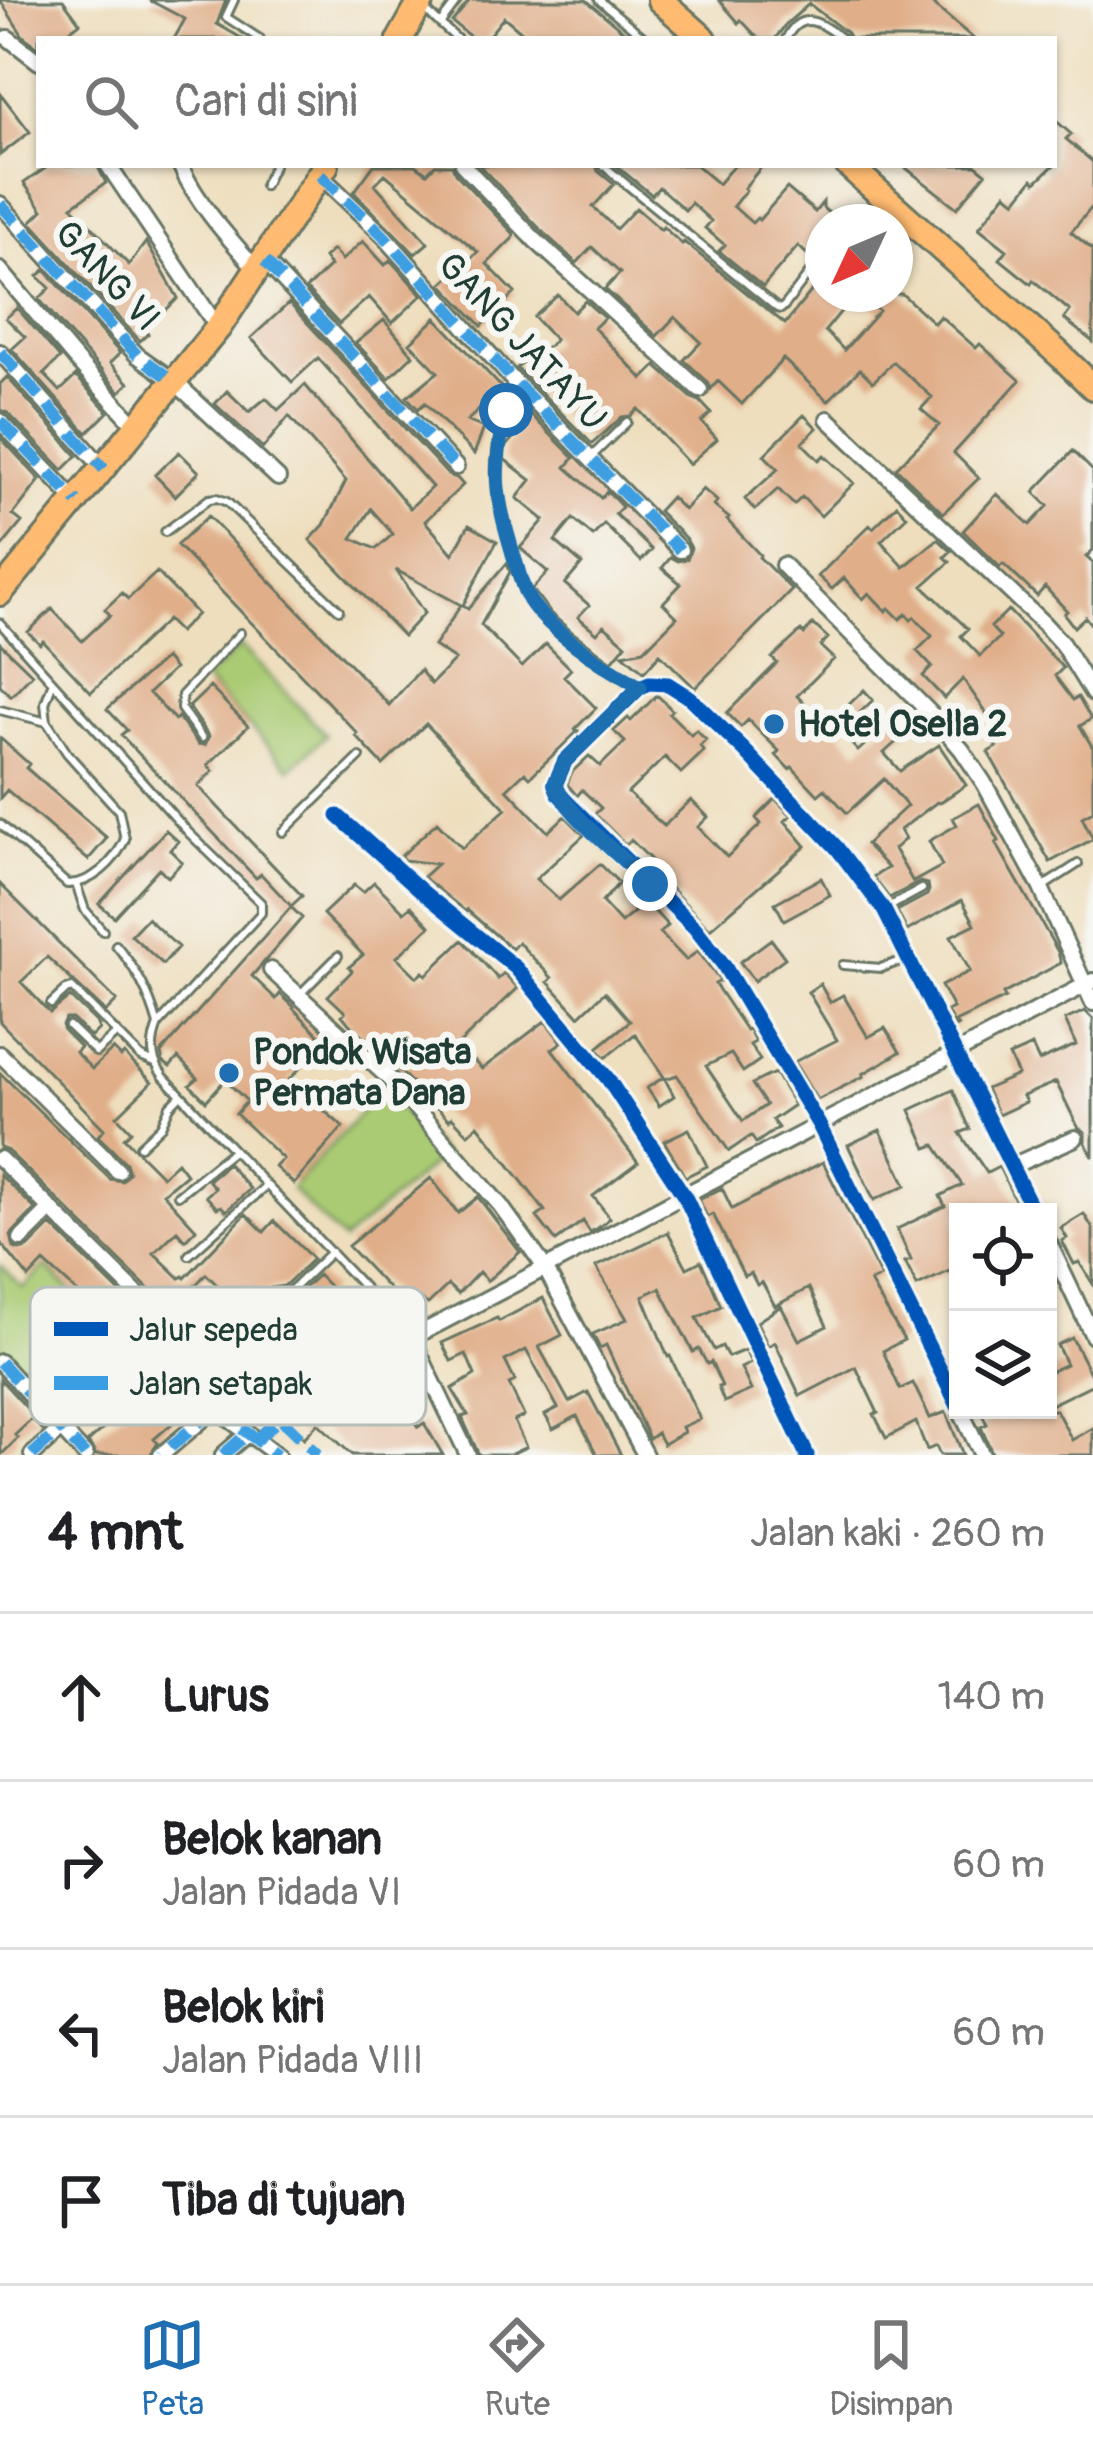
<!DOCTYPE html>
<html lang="id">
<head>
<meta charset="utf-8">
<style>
	body { margin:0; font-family:Pangolin,sans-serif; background:#f2f2f2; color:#202124 }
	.controls { position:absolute; right:36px; bottom:36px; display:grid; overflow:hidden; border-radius:0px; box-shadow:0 3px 9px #0004 }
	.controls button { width:108px; height:108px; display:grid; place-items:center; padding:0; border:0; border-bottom:3px solid #e0e0e0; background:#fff; color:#202124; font:60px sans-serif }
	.compass { position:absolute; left:805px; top:204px; width:108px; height:108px; border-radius:50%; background:#fff; box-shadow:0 3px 9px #0004; rotate:226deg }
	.stop { position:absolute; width:36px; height:36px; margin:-27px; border:9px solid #1f6fb2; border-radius:50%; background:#fff }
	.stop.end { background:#1f6fb2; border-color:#fff; box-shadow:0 3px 12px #0008 }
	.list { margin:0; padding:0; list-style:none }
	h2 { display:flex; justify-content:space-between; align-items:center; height:156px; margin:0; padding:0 48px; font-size:51px }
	h2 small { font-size:39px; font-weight:400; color:#757577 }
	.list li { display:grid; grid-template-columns:78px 1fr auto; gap:36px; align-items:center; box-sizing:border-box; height:168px; padding:0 48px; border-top:3px solid #e0e0e0 }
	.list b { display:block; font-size:45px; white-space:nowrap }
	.list p { margin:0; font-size:39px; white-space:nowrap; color:#757577 }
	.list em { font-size:39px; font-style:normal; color:#757577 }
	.icon { flex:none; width:66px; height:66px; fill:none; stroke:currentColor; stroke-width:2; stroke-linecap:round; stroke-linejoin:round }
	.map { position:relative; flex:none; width:1093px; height:1455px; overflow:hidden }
	.search { position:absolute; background:#fff; box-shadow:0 3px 9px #0004; left:36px; right:36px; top:36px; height:132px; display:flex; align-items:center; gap:30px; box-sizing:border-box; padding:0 42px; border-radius:0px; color:#757577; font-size:45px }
	.sheet { height:828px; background:#fff }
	nav { display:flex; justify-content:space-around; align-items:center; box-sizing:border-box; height:168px; border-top:3px solid #e0e0e0; background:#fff; font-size:33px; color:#757577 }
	nav a { display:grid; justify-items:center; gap:6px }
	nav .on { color:#1f6fb2 }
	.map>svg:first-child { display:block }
</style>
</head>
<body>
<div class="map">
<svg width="1093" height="1455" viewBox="0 0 1093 1455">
	<rect width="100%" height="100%" fill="#f6f6f2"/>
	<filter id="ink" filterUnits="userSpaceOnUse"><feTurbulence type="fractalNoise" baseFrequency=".00833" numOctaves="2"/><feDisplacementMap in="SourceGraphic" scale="24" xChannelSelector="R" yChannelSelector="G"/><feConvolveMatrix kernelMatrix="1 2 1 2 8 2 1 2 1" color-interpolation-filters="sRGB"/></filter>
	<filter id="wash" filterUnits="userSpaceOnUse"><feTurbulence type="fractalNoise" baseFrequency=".004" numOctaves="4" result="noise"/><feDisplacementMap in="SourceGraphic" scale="48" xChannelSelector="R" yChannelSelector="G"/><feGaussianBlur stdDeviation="2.7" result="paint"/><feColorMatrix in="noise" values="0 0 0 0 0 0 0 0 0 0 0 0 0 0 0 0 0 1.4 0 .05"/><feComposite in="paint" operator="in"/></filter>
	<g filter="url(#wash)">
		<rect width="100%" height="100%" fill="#eedebd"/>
		<path fill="#aacb73" stroke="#648454" stroke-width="3" d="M241,646L326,735L290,769L205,680Z
			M382,1090L444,1155L343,1241L291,1189Z
			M0,1265L23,1288L46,1266L101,1322L16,1367L0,1356Z"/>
		<g id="blocks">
			<path fill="#e0ae89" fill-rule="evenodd" d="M0,0H63L80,23L58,39H39V48L23,36Z
				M149,0H226L217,24L243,39H174L185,19Z
				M470,0H586L633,39H530L504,17L486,39H473L452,22Z
				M719,0H928L974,39H850L847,33L809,4L786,24L775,39H759L741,20L739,23Z
				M0,93L30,132L0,155Z
				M1054,119L1071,134L1066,139L1093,162V206L1071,232L1093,250V342L1064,319L1070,311L1033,280L1031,284L1000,259L1007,250L979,228L1006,193L1016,201L1033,179L1036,182L1054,165Z
				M50,165H97L106,183L72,206L129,265L146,242L178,298L145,331L148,334L140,341L31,222L43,210L24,183Z
				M374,165H416L427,173L435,165H452L455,173L514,234L513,238L487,264L515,293L482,326L442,284L478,252L385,174L375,184L428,243L415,254L354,192Z
				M479,165H596L598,171L614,184L593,207L616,229L636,208L661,230L663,227L682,244L684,242L785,324L817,284L823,289V294H855L825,331L844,350L879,311L857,294H902L934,323L940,316L976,348L980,344L1020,380L954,453L979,478L943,513L896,468L939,425L921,409L932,397L893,362L873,382L860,369L828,401L783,359L742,404L718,381L711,389L708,382L684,360L701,342L675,317L657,336L605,289L620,273L592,247L577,263L543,232Z
				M615,165H696L718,184L734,165H763L744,188L746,190L733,206L752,223L757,218L759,220L787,188L815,212L823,202V208L839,222H823V239L809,256L798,246L763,287L719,251L725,245L705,228L711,221L691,203L685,210L659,187L652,195Z
				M902,165H976L986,173L957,208Z
				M363,241L385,265L390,260L422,295L392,323L369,297L339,324L306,289L330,266L324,258L333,250L342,260Z
				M45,270L120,353L110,363L129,383L120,392L39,299L50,288L38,276Z
				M558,295L574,312L585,301L604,318L594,328L643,379L656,366L692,398L700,401L711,413L702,422L717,439L689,464L638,409L631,416L622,417L592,444L517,368L532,355L535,358L555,340L534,317Z
				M289,303L448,475L457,478L463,485L425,521L453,554L469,525L497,541L463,605L468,609L507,563L510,572L481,625L522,667L546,644L571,669L564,676L596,708L575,729L578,731L530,777L525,772L507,789L548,832L565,816L584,835L536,879L559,900L600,864L619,883L602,902L621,923L640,907L642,909L648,904L668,926L660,933L686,960L698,951L720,981L715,984L746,1030L749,1029L755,1042L750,1045L760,1060L743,1072L731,1054L706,1066L743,1121L766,1105L752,1084L770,1075L775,1073L794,1105L772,1120L778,1128L756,1143L751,1136L729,1151L677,1075L665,1079L674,1096L659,1106L647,1088L664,1077L635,1034L605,1058L597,1048L630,1021L605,992L579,1016L548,982L552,978L518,942L512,949L467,910L466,912L423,877L437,864L404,860L400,857L437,822L462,848L506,809L426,724L383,765L356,736L358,734L177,545L208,516L389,705L420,670L431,684L455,660L434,646L461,605L396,570L424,613L403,636L310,540L324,525L346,481L289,416L263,448L215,404L227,391L249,412L266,398L278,410L305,385L410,508L432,487L318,358L292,382L251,338ZM371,509L393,534L376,549L352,538Z
				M17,308L60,358L44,374L60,391L76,376L108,412L87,433L12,349L25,337L6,318Z
				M436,318L502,388L467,421L484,428L474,454L425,403L418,409L407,397L438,372L410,343Z
				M384,320L413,355L389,378L356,343Z
				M7,377L77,456L63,470L8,413L0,410V384Z
				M525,409L574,458L566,467L601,498L607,491L622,507L615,514L652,550L641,561L604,524L593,536L573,519L555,541L582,564L565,584L589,605L578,617L597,633L604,625L626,644L612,661L572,632L551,614L532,589L548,572L520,548L544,520L517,498L531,480L504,459L505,447L519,431L512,424Z
				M804,415L817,428L802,443L819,460L824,455L854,483L821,516L802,497L794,505L778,489L755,510L745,499L778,469L764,455Z
				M0,437L40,480L13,515L22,522L0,549Z
				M1073,451L1093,471V550L1086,557L1093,563V627L1085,617L1074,627L1064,614L1067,611L1045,587L1037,596L1003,564L1000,567L963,531L997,494L1030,525L1048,506L1034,492Z
				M179,452L199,472L175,496L155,475Z
				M703,489L717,501L714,506L729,518L727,520L760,555L759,557L792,590L695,688L660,654L644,672L623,654L644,650L677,617L663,603L681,584L662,568L671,557L678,561L687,559L691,548L686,539L658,511L671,497L684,510Z
				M897,505L907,516L881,541L904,567L938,539L951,551L945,557L950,562L923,586L968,629L961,636L980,656L1000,637L991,627L1008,610L1063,668L1055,676L1073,700L1078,697L1091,719L1080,726L1093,748V811L1082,817L1093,839L1050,862L988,752L997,747L994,743L1003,737L963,679L944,698L923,676L932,667L917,651L932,636L914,617L911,620L906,614L900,619L889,608L886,611L869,593L863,599L844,578L832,589L818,576L870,525L873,528Z
				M157,572L197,614L179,632L167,620L91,692L43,641L40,644L28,632L52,609L82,641L110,615L105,609L122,593L128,599Z
				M813,624L828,638L820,646L834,659L797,696L827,726L864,690L873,700L840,732L858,751L903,710L916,724L884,753L900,771L939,745L966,785L939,803L937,802L900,830L905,839L894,849L913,882L942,866L929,841L957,825L953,818L979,804L999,841L996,843L1058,952L1061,963L1003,994L1005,998L955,1022L958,1026L955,1028L947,1011L953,1008L941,986L970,971L951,936L975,924L962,900L907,931L897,911L927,895L929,890L928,884L920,882L889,898L873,877L888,868L866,844L907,806L884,779L847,813L825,789L818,795L792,767L789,769L776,755L779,751L748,720L741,727L727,713L777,663L772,658L801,631L804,634Z
				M0,643L32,674L11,696L0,685Z
				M165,658L174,669L149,693L175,720L178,717L198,744L205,745L209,736L189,707L210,687L248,726L208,765L213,771L198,786L302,896L291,906L261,874L256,878L121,735L127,730L107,709Z
				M657,695L672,710L669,713L691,735L696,730L706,740L700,746L704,751L681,773L665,757L628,793L664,826L691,800L708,817L698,827L727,857L761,824L756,818L775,799L791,815L785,821L806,846L710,929L650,867L654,863L631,840L626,845L595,814L601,808L582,790L577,796L567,784L572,772L589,756L600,766L625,742L614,731L628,718L631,721Z
				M0,738L29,764L26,768L107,838L88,860L7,790L0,798Z
				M166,830L178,841L170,850L182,862L168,877L159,868L114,917L99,904Z
				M821,878L830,895L784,920L775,903Z
				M374,882L404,912L411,906L430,926L397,957L417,977L423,972L426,975L463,940L498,979L504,973L518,988L458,1045L482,1069L545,1021L562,1042L552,1049L638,1162L593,1196L610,1218L598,1228L590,1232L583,1221L556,1241L537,1217L545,1211L478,1125L468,1134L452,1117L449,1120L377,1048L350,1025L342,1015L345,1012L328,996L352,971L349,967L363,955L323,914L354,885L363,892Z
				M0,884L117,1001L106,1012L47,957L21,982L50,1013L70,997L96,1022L99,1029L91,1037L72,1019H66L62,1025L64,1031L80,1047L75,1052L92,1069L113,1049L121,1057L124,1054L152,1082L117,1116L131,1131L124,1138L162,1176L177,1162L186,1174L163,1193L196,1229L185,1240L177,1231L154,1253L180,1278L183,1276L185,1278L246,1214L264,1232L274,1221L313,1259L284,1286L271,1288L247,1307L245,1313L247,1318L254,1320L279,1301L291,1300L318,1275L332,1289L256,1360L296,1400L315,1382L309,1376L314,1372L324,1373L344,1394L356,1387L375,1407L395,1387L407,1400L404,1403L418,1427L424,1423L443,1455H352L318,1423L304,1438L241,1375L218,1395L211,1385L162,1350L179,1334L193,1349L197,1345L202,1351L244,1312L206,1274L171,1311L8,1151L0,1148V1073L110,1179L122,1181L129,1173L126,1163L98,1136L104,1129L0,1022Z
				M291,907L302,918L252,976L276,999L280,994L294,1007L293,1008L325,1041L289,1080L343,1127L294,1184L275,1167L283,1159L236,1114L247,1101L225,1080L206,1101L190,1085L198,1078L178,1058L170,1067L163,1062L161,1053Z
				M147,918L178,947L163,964L131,935Z
				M771,939L785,958L754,981L740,962Z
				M820,984L830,1002L843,995L868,1037L885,1028L900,1052L863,1074L864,1076L817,1100L794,1062L837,1040L808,992Z
				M1085,1011L1093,1019V1157L1085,1142V1132L1078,1127L1056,1082L1023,1096L1026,1102L998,1115L986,1089L1018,1075L1009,1056L1032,1046L1039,1061L1076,1045L1065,1020Z
				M953,1090L970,1129L960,1133L987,1173L999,1167L1021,1212H958V1267L917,1286L905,1262L911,1260L897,1229L945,1206L940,1196L962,1185L935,1145L927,1148L910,1110Z
				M689,1129L707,1166L685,1177L664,1141Z
				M880,1130L906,1185L874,1200L848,1145Z
				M823,1162L881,1277L870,1282L904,1340L883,1351L900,1389L913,1383L930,1418L946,1412L963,1455H940L936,1446L927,1450L916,1422L886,1438L874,1414L878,1413L856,1367L800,1396L775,1342L768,1346L757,1322L781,1306L799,1340L827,1326L809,1288L775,1306L762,1282L757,1285L751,1273L744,1276L713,1214L707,1217L699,1200L722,1188L732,1209Z
				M228,1164L250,1189L226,1211L221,1206L217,1208L206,1196L215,1188L208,1180Z
				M0,1175L35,1209L11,1235L14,1248L19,1250L28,1248L51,1225L122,1295L97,1317L78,1296L80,1295L44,1262L29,1278L0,1242Z
				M431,1178L458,1213L478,1197L520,1252L487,1281L479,1272L458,1294L448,1285L428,1304L421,1300L411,1308L406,1302L403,1304L348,1246Z
				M1084,1214L1093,1229V1284L1079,1262L1074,1264L1062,1241L1067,1238L1061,1228Z
				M668,1232L687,1268L701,1261L721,1306L697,1318L714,1350L722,1346L728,1357L745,1350L751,1363L741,1368L751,1390L724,1402L718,1387L722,1386L711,1362L707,1364L699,1349L693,1352L660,1288L643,1296L668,1357L670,1356L700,1419L682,1427L684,1432L663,1444L657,1433L649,1439L606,1345L600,1348L593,1334L627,1319L596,1267Z
				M543,1298L562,1335L539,1347L569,1402L588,1392L621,1455H597L577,1416L553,1429L545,1415L558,1408L526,1350L505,1361L515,1381L509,1384L524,1416L514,1421L526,1447L509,1455H479L462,1417L468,1415L452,1389L475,1375L466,1354L451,1361L442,1343L497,1318L499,1321Z
				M1072,1338L1093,1379V1384L1048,1406V1373L1066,1364L1057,1345Z
				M155,1373L200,1407L182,1422L178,1418L154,1439L158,1443L150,1455H96L88,1442L126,1409L118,1400Z
				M0,1379L45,1428L43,1430L32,1419L15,1435L18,1438L1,1455Z
				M980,1410H1056L1072,1440L1093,1428V1455H993L981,1427L987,1424Z"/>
		</g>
	</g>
	<g filter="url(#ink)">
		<use href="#blocks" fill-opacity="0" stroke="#677564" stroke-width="3"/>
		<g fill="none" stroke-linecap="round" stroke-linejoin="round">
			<g stroke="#677564" stroke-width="12">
				<path id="lane" d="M234,0L226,17L260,39
					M599,0L646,39
					M426,11L457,39
					M440,24L458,0
					M786,39C801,8 822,23 842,39
					M603,165L777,308L781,309L786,304L823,255
					M264,186L274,165
					M511,381C509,406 499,430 497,454C494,484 500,510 508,537C514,557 518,581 529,599C548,631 606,667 638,686
					M591,457L627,422
					M165,532L209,499L217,498L227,502L339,610
					M0,623L189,833L261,903V913L158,1025C150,1045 151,1060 164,1077L408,1334
					M0,710L47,722
					M202,738L181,709L182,695L240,633
					M0,824L67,884C92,884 115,862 125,839L119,811L67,753L47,722L45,703L53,682
					M283,832L360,757
					M76,884L85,910L103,931
					M1044,886L1078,864
					M887,908L922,889
					M116,945C137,970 149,993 158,1025
					M843,965L881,968L906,959
					M300,994L338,956
					M51,1004L66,990L72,988L141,1057L155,1063
					M69,1026L96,1052L117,1033
					M140,1146L161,1126L170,1106L181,1095
					M178,1195L233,1151
					M189,1255L266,1186
					M252,1313L276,1294H287L331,1252"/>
			</g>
			<g stroke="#677564" stroke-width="20">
				<path id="street" d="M8,38L39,62
					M108,165L218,328
					M180,165C198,205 229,238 258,271
					M463,165L535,240L700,390
					M320,175L384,236L511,378L680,550
					M0,204L137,355L175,382L278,478
					M265,261L456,467
					M0,270L77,361L138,428
					M0,352L104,469
					M828,419L1043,623L1062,644L1093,694
					M0,421L77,502
					M783,565L934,717L962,750L984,783L1041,888L1093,1003
					M338,816L424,893L516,968L608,1079L685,1197L807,1455
					M271,970L390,1079L500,1205L544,1266L645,1455
					M0,1054L118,1171
					M0,1159L145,1302
					M1012,1166L1075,1138
					M21,1239L51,1209
					M1048,1241L1093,1336
					M132,1335L155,1359L204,1394L213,1407L209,1414L161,1455
					M411,1336L468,1455
					M316,1361L360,1365L1093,981
					M0,1362L85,1455
					M958,1406L819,1125L723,964L695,928L559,794L555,784L565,761L640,687L649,683L668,684L690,698L744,750L837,848L884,910L1034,1212
					M213,1407L277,1455
					M960,1410L982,1455
					M32,1455L62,1428L155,1359
					M223,1455L247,1434"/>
			</g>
			<g stroke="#677564" stroke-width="30">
				<path id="highway" d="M660,0L704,39
					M400,39L422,0
					M848,165L1059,354L1093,387
					M0,593L218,328L326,165"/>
			</g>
			<use href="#lane" stroke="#fff" stroke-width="6"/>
			<use href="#street" stroke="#fff" stroke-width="14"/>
			<use href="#highway" stroke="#febb71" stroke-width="24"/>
			<path stroke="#3c9ee2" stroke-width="12" stroke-dasharray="24 12" stroke-linecap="butt" d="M320,175L384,236L511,378L680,550
				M0,204L137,355L175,382
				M265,261L456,467
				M0,352L104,469
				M0,421L77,502
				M132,1335L155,1359L204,1394L213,1407L209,1414L161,1455
				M0,1362L85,1455
				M213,1407L277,1455
				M256,1440L280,1418L318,1455
				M32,1455L62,1428L155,1359
				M223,1455L247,1434"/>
			<g stroke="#f6f6f2" stroke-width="22">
				<path id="cycleway" d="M338,816L424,893L516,968L608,1079L685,1197L807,1455
					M958,1406L819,1125L723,964L695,928L559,794L555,784L565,761L640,687L649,683L668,684L690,698L744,750L837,848L884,910L1034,1212"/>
			</g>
			<use href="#cycleway" stroke="#0057b8" stroke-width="15"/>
		</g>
	</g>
	<g fill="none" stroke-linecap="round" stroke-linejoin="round" filter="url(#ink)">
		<path stroke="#1f6fb2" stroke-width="15" d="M506,410C492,474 495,494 514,557C519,571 521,588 530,601C550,632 608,668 640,687L565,761L555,784C567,815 624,859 650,884"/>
	</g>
	<g fill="#1f6fb2" stroke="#f6f6f2" stroke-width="4.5">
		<circle cx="774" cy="724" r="12"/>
		<circle cx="229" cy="1073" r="12"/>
	</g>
	<g text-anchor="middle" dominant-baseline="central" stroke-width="12" stroke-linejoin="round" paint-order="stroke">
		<g font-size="36" fill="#1f3d34" stroke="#f6f6f2">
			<text transform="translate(107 276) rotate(47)">GANG VI</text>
			<text transform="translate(522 342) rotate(47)">GANG JATAYU</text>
		</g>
		<g font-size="36" font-weight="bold" fill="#1f3d34" stroke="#f6f6f2" text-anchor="start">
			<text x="798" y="724">Hotel Osella 2</text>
			<text x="253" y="1052">Pondok Wisata<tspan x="253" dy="41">Permata Dana</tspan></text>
		</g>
	</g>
	<rect x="30" y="1287" width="396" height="138" rx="18" fill="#f6f6f2" stroke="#b6beb9" stroke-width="3"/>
	<rect x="54" y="1322" width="54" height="14" fill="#0057b8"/>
	<rect x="54" y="1376" width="54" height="14" fill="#3c9ee2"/>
	<g font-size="33" fill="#1f3d34">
		<text x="129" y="1341">Jalur sepeda</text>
		<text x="129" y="1395">Jalan setapak</text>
	</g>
</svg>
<div class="controls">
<button><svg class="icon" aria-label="locate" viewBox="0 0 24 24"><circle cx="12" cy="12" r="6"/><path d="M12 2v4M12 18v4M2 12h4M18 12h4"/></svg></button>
<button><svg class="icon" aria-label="layers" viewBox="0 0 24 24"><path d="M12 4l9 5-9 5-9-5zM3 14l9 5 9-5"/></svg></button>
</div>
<svg class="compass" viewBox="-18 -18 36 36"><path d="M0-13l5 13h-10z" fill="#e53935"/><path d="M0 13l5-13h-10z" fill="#757577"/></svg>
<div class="stop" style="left:506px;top:410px"></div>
<div class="stop end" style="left:650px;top:884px"></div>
<div class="search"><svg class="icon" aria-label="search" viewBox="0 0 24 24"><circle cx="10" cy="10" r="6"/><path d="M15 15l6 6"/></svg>Cari di sini</div>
</div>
<section class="sheet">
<h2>4 mnt<small>Jalan kaki · 260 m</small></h2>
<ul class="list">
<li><svg class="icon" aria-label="ahead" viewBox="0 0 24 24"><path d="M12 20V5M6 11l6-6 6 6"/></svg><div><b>Lurus</b></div><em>140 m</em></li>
<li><svg class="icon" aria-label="right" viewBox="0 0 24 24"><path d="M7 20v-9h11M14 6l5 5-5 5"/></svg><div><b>Belok kanan</b><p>Jalan Pidada VI</p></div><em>60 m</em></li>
<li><svg class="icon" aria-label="left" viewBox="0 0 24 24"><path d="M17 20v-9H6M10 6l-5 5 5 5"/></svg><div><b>Belok kiri</b><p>Jalan Pidada VIII</p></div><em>60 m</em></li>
<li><svg class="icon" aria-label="arrive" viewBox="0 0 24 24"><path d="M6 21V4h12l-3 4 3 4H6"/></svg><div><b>Tiba di tujuan</b></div></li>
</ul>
</section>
<nav>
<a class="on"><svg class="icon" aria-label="map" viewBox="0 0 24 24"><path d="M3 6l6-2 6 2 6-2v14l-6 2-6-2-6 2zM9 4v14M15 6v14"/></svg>Peta</a>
<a><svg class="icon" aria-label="directions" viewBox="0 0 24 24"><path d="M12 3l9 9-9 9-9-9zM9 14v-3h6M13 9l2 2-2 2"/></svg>Rute</a>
<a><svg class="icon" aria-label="saved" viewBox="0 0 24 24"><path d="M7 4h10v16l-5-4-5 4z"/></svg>Disimpan</a>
</nav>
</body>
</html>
